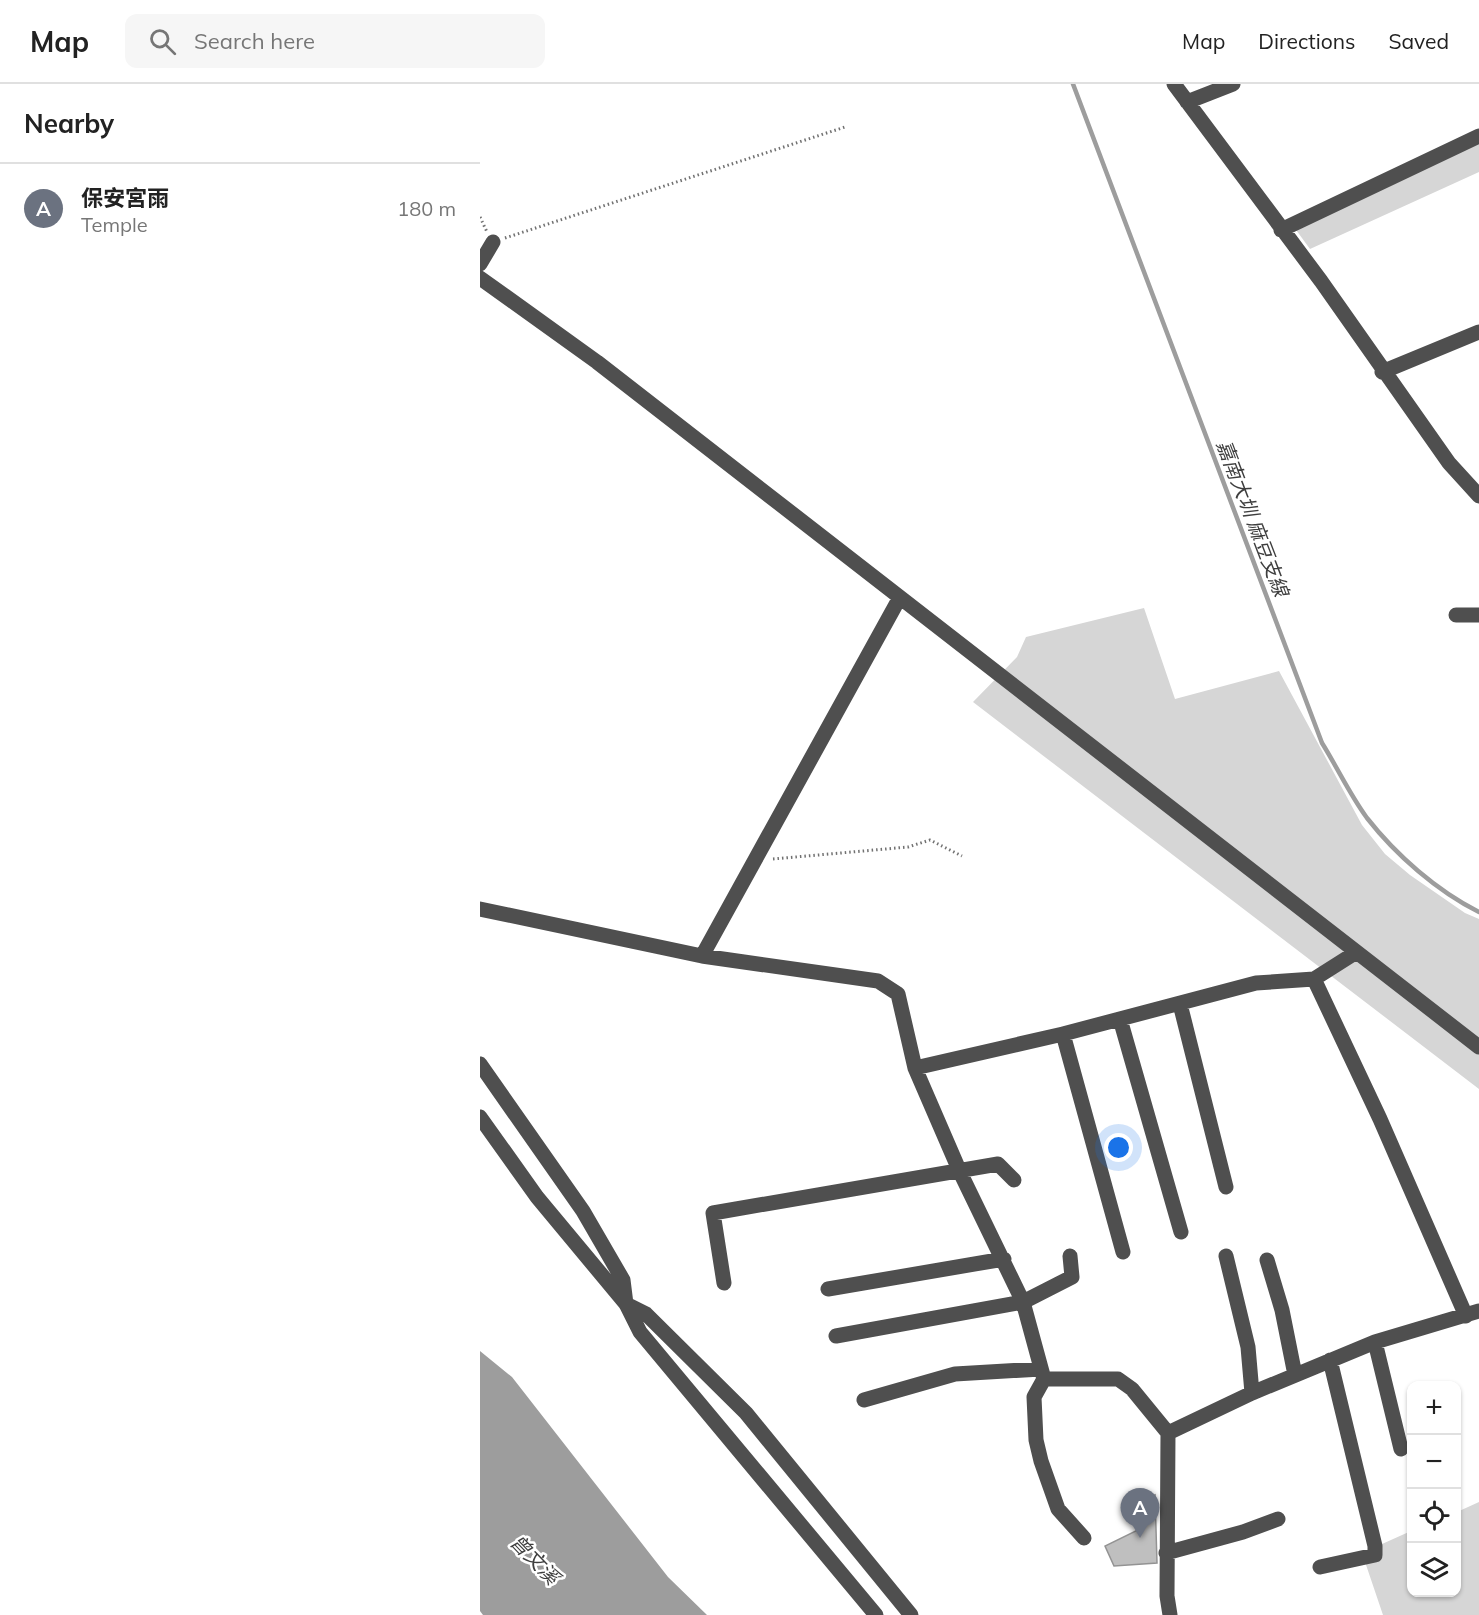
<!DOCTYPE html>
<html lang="en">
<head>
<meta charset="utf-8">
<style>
	body { margin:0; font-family:Mulish,"Noto Sans TC",sans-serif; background:#f6f6f6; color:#222 }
	.controls { position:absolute; right:18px; bottom:18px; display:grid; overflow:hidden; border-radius:12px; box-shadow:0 2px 4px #0004 }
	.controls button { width:54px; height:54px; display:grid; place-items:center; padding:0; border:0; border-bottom:2px solid #e0e0e0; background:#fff; color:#222; font:30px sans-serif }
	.you { position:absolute; left:639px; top:1064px; width:21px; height:21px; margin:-15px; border:4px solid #fff; border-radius:50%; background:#1a73e8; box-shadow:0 0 0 9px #1a73e833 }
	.badge { display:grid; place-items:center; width:39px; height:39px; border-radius:50%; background:#1a73e8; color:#fff; font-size:20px; font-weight:700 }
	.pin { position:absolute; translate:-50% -50px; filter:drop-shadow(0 2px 3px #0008) }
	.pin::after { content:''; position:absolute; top:32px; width:21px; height:18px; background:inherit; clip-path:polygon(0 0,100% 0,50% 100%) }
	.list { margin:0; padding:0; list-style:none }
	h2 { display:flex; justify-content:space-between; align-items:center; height:78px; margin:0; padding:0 24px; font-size:26px }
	h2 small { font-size:20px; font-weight:400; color:#767676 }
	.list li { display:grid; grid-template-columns:39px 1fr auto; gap:18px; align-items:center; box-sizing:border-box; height:90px; padding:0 24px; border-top:2px solid #e0e0e0 }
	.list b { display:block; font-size:22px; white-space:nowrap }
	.list p { margin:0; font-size:20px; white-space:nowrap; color:#767676 }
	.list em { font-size:20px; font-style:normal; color:#767676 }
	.icon { flex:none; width:33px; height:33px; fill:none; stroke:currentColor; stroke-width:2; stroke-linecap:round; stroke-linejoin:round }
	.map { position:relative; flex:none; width:999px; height:1531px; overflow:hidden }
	header { display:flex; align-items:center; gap:36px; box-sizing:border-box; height:84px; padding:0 30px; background:#fff; border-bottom:2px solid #e0e0e0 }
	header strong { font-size:28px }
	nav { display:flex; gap:33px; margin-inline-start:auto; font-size:21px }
	.search { width:420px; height:54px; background:#f6f6f6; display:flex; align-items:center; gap:15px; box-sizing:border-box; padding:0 21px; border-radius:12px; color:#767676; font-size:22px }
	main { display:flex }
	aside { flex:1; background:#fff }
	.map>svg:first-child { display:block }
</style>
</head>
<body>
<header>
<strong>Map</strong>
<div class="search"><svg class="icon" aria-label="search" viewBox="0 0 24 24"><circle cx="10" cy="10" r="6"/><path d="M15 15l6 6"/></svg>Search here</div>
<nav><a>Map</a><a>Directions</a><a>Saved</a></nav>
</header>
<main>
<aside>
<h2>Nearby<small></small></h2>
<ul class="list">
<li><span class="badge" style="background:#6b7280">A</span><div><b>保安宮雨</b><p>Temple</p></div><em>180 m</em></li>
</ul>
</aside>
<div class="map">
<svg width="999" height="1531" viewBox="0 0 999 1531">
	<rect width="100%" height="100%" fill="#fff"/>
	<path fill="#d6d6d6" d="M999,58V88L830,165L811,139Z
		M664,524L695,615L799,587L882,741L905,770L930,791L985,829L999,835V1005L493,618L537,573L546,553Z
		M999,1418V1531H903L882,1469L931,1447L932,1508H976L977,1428Z"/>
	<path fill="#9d9d9d" d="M0,1267L32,1293L188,1493L227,1531H3L0,1527Z"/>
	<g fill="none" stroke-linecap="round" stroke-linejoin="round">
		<path stroke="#9d9d9d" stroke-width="4.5" d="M593,0L842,659C857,683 870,711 887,734C916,771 957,807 999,828"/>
	</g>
	<path fill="#bfbfbf" stroke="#939393" stroke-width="1.5" d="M675,1411L677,1479L634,1482L625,1462L660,1445L649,1423Z"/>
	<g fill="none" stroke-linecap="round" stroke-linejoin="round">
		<path stroke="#717171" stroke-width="3" stroke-dasharray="1.5 3" stroke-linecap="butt" d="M0,133L7,148
			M25,154L365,43
			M293,775L428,763L450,756L482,772"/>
		<path stroke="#4f4f4f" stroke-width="15" d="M694,0L841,197L969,379L999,412
			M707,18L753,0
			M801,146L999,52
			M0,180L13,158
			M0,194L117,278L999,963
			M902,288L999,248
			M976,531H999
			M0,825L222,872L398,897L418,910L435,984L480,1088L543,1218L564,1295H638L652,1305L688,1349L687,1512L690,1531
			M222,872L419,515
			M834,895L900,1035L986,1232
			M700,920L746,1103
			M640,935L701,1148
			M583,950L643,1168
			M0,980L103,1127L143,1196L146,1220L166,1230L266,1329L431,1531
			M435,984L583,950L776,899L834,895L875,869
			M0,1033L57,1113L146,1220L160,1248L396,1531
			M746,1172L768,1263L772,1309
			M787,1176L802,1226L815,1291
			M244,1199L233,1129L518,1080L534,1096
			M348,1205L524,1175
			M356,1252L543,1218L592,1193L590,1172
			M895,1258L921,1365
			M564,1295L554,1313L556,1356L561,1377L578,1425L604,1454
			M384,1316L475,1290L561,1285
			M688,1349L772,1309L895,1258L999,1227
			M686,1469L763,1448L798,1435
			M840,1483L895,1471V1462L850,1276"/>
	</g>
	<g text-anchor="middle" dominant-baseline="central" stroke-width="5" stroke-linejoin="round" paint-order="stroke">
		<g font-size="20" font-style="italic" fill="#3e3e3e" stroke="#fff">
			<text transform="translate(773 434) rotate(69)">嘉南大圳 麻豆支線</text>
			<text transform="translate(55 1475) rotate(46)">曾文溪</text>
		</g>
	</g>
</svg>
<div class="controls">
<button>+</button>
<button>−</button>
<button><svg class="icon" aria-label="locate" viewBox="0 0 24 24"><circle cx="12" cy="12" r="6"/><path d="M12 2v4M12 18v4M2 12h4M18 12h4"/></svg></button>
<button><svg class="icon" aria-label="layers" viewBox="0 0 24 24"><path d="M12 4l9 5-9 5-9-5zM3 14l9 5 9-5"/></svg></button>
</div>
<div class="you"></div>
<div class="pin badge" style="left:660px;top:1454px;background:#6b7280">A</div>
</div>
</main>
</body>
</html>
